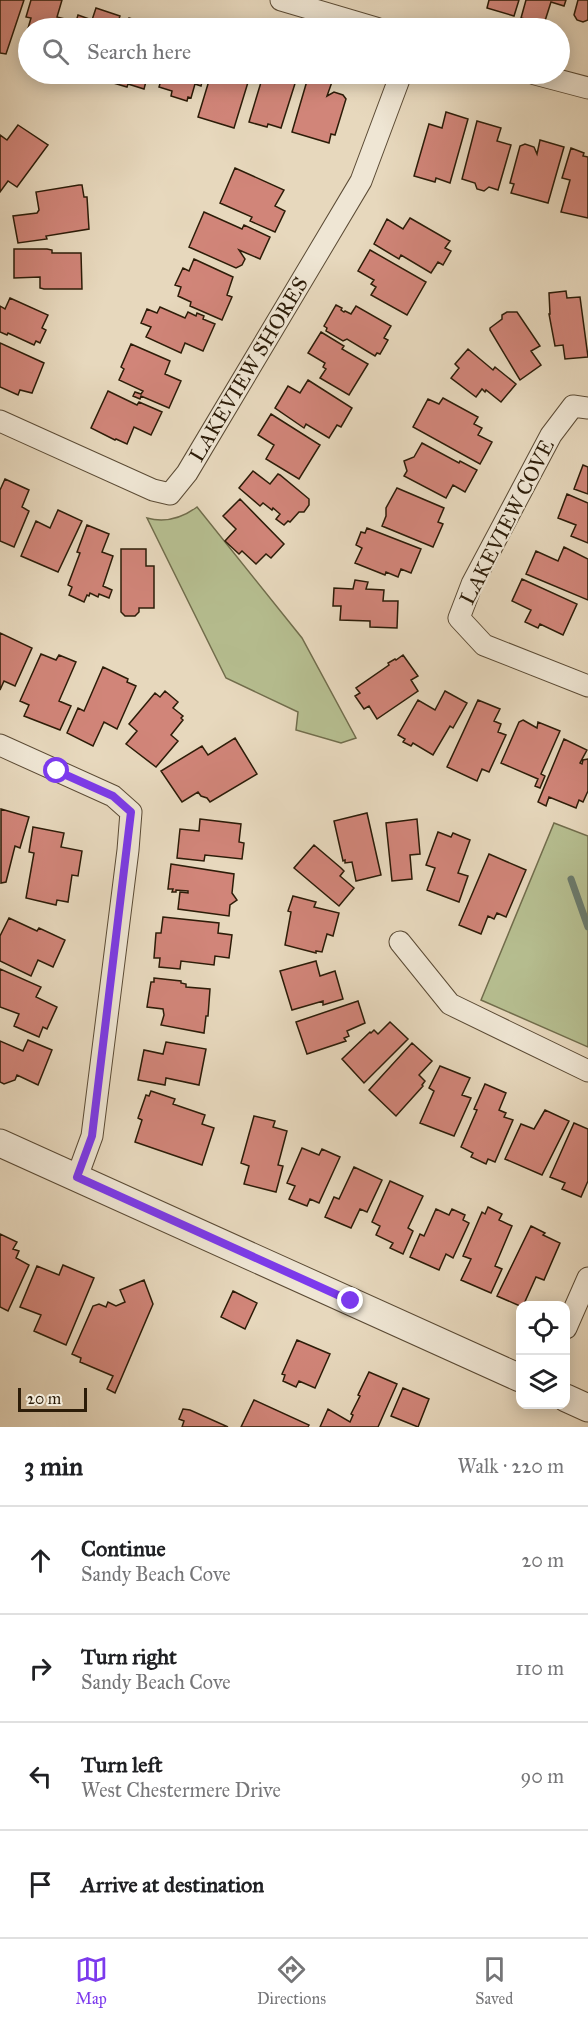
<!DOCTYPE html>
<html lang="en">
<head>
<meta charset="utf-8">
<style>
	body { margin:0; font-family:"IM FELL Great Primer",serif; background:#f2f2f2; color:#202124 }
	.controls { position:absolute; right:18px; bottom:18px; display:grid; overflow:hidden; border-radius:12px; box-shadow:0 3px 15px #0003 }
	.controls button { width:54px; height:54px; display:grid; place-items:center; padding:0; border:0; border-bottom:2px solid #e0e0e0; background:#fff; color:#202124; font:30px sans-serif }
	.scale { position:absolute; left:18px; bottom:15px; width:69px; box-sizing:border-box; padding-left:6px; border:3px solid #2c1c08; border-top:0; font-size:16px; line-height:21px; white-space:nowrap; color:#2c1c08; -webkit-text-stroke:4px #efe6d4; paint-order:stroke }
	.stop { position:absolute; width:18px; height:18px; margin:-14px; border:4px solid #7c3aed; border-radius:50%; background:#fff }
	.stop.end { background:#7c3aed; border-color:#fff; box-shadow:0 2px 6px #0008 }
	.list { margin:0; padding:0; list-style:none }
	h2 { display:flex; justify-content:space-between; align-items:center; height:78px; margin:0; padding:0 24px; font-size:26px }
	h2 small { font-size:20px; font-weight:400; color:#757577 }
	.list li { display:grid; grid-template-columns:39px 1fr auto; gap:18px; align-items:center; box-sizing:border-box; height:108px; padding:0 24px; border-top:2px solid #e0e0e0 }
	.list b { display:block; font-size:22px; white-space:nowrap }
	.list p { margin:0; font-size:20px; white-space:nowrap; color:#757577 }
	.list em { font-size:20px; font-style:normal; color:#757577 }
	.icon { flex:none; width:33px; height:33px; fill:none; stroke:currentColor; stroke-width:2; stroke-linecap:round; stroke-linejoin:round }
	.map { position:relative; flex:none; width:588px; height:1427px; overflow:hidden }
	.search { position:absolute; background:#fff; box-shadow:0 3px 15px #0003; left:18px; right:18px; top:18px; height:66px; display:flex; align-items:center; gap:15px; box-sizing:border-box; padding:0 21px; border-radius:33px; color:#757577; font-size:22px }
	.sheet { height:510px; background:#fff }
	nav { display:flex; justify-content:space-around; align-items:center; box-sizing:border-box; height:84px; border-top:2px solid #e0e0e0; background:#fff; font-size:16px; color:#757577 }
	nav a { display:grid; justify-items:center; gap:3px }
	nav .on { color:#7c3aed }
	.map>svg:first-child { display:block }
</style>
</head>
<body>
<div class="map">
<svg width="588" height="1427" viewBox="0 0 588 1427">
	<rect width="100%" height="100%" fill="#e7d8bd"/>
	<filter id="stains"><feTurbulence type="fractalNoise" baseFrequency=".00333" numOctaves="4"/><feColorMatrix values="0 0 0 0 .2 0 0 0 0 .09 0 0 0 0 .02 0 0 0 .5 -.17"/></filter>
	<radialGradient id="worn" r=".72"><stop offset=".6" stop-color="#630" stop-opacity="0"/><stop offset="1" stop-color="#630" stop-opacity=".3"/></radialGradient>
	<path fill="#b6be90" stroke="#716d4c" stroke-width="1.5" d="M197,507L302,638L356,738L341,743L296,730L298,712L226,678L147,518C165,523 182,518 197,507Z
		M554,823L588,836V1047L481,1000Z"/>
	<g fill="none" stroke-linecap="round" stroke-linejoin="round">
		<path stroke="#6c7b6d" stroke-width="7" d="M571,879L588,927"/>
	</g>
	<path fill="#d18579" stroke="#2c1c08" stroke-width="1.5" d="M0,0H24L6,54L0,53Z
		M31,0H62L57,17L65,19L62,28H28V51L22,49L31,18L26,17Z
		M489,0H519L514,16L487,8Z
		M526,0H566L564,6L551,2L544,24L521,18Z
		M578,0H588V20L583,22L577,20L574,15Z
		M96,8L120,16L116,28H74L78,15L92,20Z
		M129,18L152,25L151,28H126Z
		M113,74H148L144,89L128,84L127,87L110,82Z
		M163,74H204L201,86L195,84L191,98L188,97L187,101L171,96L172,91L159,87Z
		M211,74H236L238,76L249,79L234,128L198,117Z
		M272,74H298L281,128L268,124L267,127L249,122L262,79L270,81Z
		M309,74L333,79L327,96L334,92L343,95L346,99L335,135L331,134L329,143L292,132Z
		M446,112L468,119L450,183L436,178L435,182L414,176L429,124L442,128Z
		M477,121L501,128L497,141L511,145L498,190L489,187L484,191L477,189L475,183L462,179Z
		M18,125L48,145L17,187L8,181L0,192V135L7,140Z
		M540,140L564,147L548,203L511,193L514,184L510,183L520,146L525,144L534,147L537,154Z
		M571,148L584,153L583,156L588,157V218L561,212L570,180L562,178Z
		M235,168L284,190L275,206L285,211L275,232L250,221L252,217L220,203Z
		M79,185H82L84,197H87L89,229L46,236L47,239L18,243L13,216L37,213L39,210L36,192Z
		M204,212L242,229L244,225L270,237L260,259L239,250L245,259L242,265L236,268L189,247Z
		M410,218L450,241L445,248L451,251L443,265L438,262L431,273L401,255L399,259L374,244L387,219L403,229Z
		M14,249H47L52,250V253H81L82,289H44L40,288V277L14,278Z
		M370,250L426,282L407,315L371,295L376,287L371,284L374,280L358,271Z
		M194,259L233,277L227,295L232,297L222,320L190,306L191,302L178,296L181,287L175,285L183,268L189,271Z
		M566,291L567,298L580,297L588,357L565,359L563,345L555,346L549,314H550L549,293Z
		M10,298L48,315L42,328L46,330L40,343L36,341L34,345L8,333L7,335L0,332V306L5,309Z
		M336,305L342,308L341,310L344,312L345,311L351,314L356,306L391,326L384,338L388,340L380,354L377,353L375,356L347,339L343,341L326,331L327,328L324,326Z
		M160,307L185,318L188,312L196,316L197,313L204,316L203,319L215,324L203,351L185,343L181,353L146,337L151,327L141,323L147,309L157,313Z
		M507,312H517L540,346L531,351L541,365L520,380L490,330V328L502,319V315Z
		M321,332L344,346L342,349L368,364L349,395L320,378L326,369L323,367L325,363L308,353Z
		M0,343L44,363L32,393L20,390L18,395L0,387Z
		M131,344L170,361L165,374L181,381L169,408L141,396L140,399L133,396L135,392L141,394L143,391L119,380L124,369L121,367Z
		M468,349L493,370L495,367L516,384L501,402L486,390L485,392L482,389L476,397L451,378L459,368L455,364Z
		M308,380L352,408L341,427L337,425L329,438L306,424L304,428L275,408L288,386L300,393Z
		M108,391L137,405L139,402L162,412L151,435L134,427L127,444L116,439L115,440L91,428Z
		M443,398L478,417L474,424L482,428L478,435L492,442L480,464L413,427L428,399L439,404Z
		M271,414L320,445L299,479L266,459L274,445L258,435Z
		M422,443L459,463L460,461L477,470L465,492L453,485L446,498L404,476L407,471L404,461L414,457Z
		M583,465L588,467V494L574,489Z
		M253,471L270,484L278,474L280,475L309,499V505L304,512H299L290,522L288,521L284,525L276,519L280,514L273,508L272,510L263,503L260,506L239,488Z
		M5,479L29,490L22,507L29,511L14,547L0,541V490Z
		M397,488L444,508L438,522L443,524L433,547L382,526L386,516V508Z
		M567,494L588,503V543L571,536L576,525L558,518Z
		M240,499L284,544L271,558L266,554L256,564L242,551L239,554L225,541L236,529L223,516Z
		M58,510L82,521L58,572L21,556L36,521L50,528Z
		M87,525L109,534L102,552L113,556L103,586L112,590L109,598L99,594L98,597L90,593L89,596L87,595L84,602L69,595L72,587L68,585L80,553L77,552Z
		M367,528L421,549L411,573L401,569L398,577L386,572L385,575L355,563L362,548L356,545L361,532L365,533Z
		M564,547L588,559V600L526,574L536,551L558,561Z
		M121,549H146V566H154V608H139V612L135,616H125L121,612Z
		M522,579L577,604L563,635L540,624L538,628L525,622L531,610L512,601Z
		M355,580L368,582L366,589L384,590L383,601H398L397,628L370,627V621L340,620L341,606H333L334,588L353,589Z
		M0,633L32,648L15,686L4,681L0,690Z
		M41,654L56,660L59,655L76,662L59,701L71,706L60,730L24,716L29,705L20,701Z
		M403,655L418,676L411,680L418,691L377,719L369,706L364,709L355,696L360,693L356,688L389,665L388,663L395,659L396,660Z
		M103,667L128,679L127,682L136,686L117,729L104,722L93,746L67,733L78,708L84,711Z
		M165,691L178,702L173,708L183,716L181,718L183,720L171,735L178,741L156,767L126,744L137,731L129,724L155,693L160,697Z
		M445,691L467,703L453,728L450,726L433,755L413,743L411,746L403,742L405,739L398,735L418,700L435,710Z
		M478,700L500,709L494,721L501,724L498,732L506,735L489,772L482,769L477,781L447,767Z
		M523,720L537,728L538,722L560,731L541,774L545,776L540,788L535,786L538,779L501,763L519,722Z
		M235,738L257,774L210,802L207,798L201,796L198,792L182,802L161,771L202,746L208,755Z
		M564,739L587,750L580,763L582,764L583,760L588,759V791L583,802L579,800L576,808L549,797L546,806L538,802Z
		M1,809L29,817L20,848L15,846L6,882L1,883Z
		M367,813L381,875L356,881L352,862L345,863V860L343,861L334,821Z
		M200,819L241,824L239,842L244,843L242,859L205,855L204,861L177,858L180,829L199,831Z
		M417,819L420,854L410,855L412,879L392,881L386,823Z
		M33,827L64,833L61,847L82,851L78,876L72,875L68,902L57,900L56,905L26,898L34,853L29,852Z
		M438,832L451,837L453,833L470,840L458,873L468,876L459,902L427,890L435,868L426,865Z
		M314,845L341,868L344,871L340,876L354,888L339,906L294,868Z
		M489,854L526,870L506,917L497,913L494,919L488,916L481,934L459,925Z
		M171,864L234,874L232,893L237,900L230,905L229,916L178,909L180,892L188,893V891L176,890V892H172L173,889H168Z
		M293,896L316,902L314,907L339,913L333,936L327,934L322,952L316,951V953L285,945L291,912L288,911Z
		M163,917L219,923L218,933L232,935L229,958L215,956L214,965L181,961L180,969L159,967L160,958H154L156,933H161Z
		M9,918L37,931L39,928L65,940L53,967L38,960L31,976L0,961V936Z
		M316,961L320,976L335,971L343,999L323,1005V1001L292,1010L280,971Z
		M0,969L41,987L36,997L57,1007L47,1029L43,1027L39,1037L14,1026L19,1014L0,1007Z
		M154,978L181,981V983L186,984V987L210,989L208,1016H206L204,1033L161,1025L164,1015L163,1009L147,1007L151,982H154Z
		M358,1001L365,1023L347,1031L349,1036L344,1038L346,1041L307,1054L296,1022Z
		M390,1022L408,1039L364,1083L342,1059L370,1032L371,1033L374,1030L378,1034Z
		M28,1040L52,1050L38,1085L17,1075L15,1080L4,1084L0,1082V1041L23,1051Z
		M166,1042L206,1049L199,1085L166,1078L165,1085L138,1080L144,1050L163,1054Z
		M412,1043L432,1061L419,1075L425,1081L422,1085L423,1086L396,1116L369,1090Z
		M440,1066L470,1078L462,1095L471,1098L454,1136L420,1123L434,1091L429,1088Z
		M485,1084L506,1093L499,1110L506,1113L504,1117L513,1120L495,1162L488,1159L486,1164L471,1157L473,1153L461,1147L477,1110L474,1109Z
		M151,1091L175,1099L173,1104L205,1115L202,1124L214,1128L202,1165L135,1142L142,1120L138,1118L146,1095L149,1096Z
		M545,1110L569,1121L542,1175L505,1159L521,1124L534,1129Z
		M254,1116L275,1121L273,1127L287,1131L278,1165L283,1166L276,1192L244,1184L249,1166L241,1163Z
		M574,1123L588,1129V1181L581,1197L562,1189L565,1183L550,1177Z
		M302,1148L319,1155L322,1149L340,1157L319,1203L310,1199L307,1206L289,1199L295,1186L287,1183Z
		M354,1167L382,1180L367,1212L360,1209L351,1228L325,1217L334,1197L339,1199Z
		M390,1181L423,1196L408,1228L413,1231L403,1254L390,1248L393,1243L376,1235L380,1226L372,1222Z
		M488,1207L502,1214L499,1220L512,1226L495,1266L502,1269L491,1293L461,1280L471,1259L463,1256L482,1212L485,1214Z
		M436,1209L449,1215L452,1209L465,1215L463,1220L469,1223L453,1258L446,1254L439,1270L410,1257L420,1234L424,1236Z
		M531,1226L545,1233L543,1235L560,1243L544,1280L536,1277L523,1306H520L497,1296Z
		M0,1234L17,1242L13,1249L19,1251L16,1258L29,1265L8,1311L0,1307Z
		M63,1265L94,1278L66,1345L34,1331L41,1315L20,1307L37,1266L59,1275Z
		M144,1280L153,1304L115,1393L107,1389L113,1376L80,1362L81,1358L72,1354L93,1306L99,1304L106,1307L108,1302L116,1306L125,1302L120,1290Z
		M233,1291L257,1303L245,1329L221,1317Z
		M297,1340L330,1354L315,1388L299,1381L296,1387L283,1381L285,1375L282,1374Z
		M369,1372L397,1384L378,1427H320L328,1409L350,1422L353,1415L351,1414L360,1396L358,1395Z
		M403,1388L429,1399L418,1427L391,1416Z
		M254,1400L309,1425L308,1427H241Z
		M183,1409L190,1410L228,1427H182L184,1421L179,1419Z"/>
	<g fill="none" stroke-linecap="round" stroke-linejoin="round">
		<g stroke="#5b4b35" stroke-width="23">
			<g id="minor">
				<path d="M281,0L376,28"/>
				<path d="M535,74L588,88"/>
				<path d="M588,408L573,406L551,435L472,584L459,618L484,645L588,686"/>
				<path id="s1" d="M0,421L153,490L170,494L187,473L361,181L401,74"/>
				<path d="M0,745L113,796L131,812L128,850L92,1136L77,1177"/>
				<path d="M400,942L450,1004L588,1071"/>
				<path d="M566,1328L588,1278"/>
			</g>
		</g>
		<g stroke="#5b4b35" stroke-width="29">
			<path id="tertiary" d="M0,1143L520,1378
				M566,1398L588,1408"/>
		</g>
		<use href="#minor" stroke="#efe6d4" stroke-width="21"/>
		<use href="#tertiary" stroke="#efe6d4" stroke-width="27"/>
	</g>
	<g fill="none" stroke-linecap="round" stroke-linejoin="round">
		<path stroke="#7c3aed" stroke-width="8" d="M57,771L113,796L131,812L92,1136L77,1177L351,1301"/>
	</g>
	<g text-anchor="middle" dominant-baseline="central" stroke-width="4.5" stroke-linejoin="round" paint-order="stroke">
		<g font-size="21" fill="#2c1c08" stroke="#efe6d4">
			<text stroke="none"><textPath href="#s1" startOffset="333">LAKEVIEW SHORES</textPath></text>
			<text transform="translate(507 522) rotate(-63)">LAKEVIEW COVE</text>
		</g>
	</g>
	<rect width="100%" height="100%" filter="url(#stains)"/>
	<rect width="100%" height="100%" fill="url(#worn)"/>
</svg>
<div class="controls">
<button><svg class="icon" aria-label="locate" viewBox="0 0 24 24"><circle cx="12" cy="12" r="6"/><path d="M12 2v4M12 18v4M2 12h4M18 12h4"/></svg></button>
<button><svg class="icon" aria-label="layers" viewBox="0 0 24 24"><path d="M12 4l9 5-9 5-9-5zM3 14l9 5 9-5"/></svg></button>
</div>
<div class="scale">20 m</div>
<div class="stop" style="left:57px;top:771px"></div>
<div class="stop end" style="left:351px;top:1301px"></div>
<div class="search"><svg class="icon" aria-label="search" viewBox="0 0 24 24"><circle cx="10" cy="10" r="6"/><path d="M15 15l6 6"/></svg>Search here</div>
</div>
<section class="sheet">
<h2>3 min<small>Walk · 220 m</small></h2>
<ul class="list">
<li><svg class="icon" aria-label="ahead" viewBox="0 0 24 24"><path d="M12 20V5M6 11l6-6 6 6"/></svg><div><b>Continue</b><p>Sandy Beach Cove</p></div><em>20 m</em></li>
<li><svg class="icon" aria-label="right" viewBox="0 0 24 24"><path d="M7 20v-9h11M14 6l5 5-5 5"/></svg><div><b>Turn right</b><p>Sandy Beach Cove</p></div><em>110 m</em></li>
<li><svg class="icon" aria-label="left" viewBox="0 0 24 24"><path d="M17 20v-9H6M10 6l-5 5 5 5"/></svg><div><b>Turn left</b><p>West Chestermere Drive</p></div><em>90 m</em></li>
<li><svg class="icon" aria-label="arrive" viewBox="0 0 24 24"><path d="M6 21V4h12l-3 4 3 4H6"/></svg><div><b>Arrive at destination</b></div></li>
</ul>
</section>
<nav>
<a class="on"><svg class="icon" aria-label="map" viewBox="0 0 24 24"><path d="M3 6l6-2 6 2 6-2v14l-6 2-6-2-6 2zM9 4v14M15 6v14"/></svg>Map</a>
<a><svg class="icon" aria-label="directions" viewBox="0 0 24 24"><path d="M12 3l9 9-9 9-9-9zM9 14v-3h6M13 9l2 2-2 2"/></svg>Directions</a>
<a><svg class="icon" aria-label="saved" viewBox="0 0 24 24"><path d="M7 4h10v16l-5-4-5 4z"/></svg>Saved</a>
</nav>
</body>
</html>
